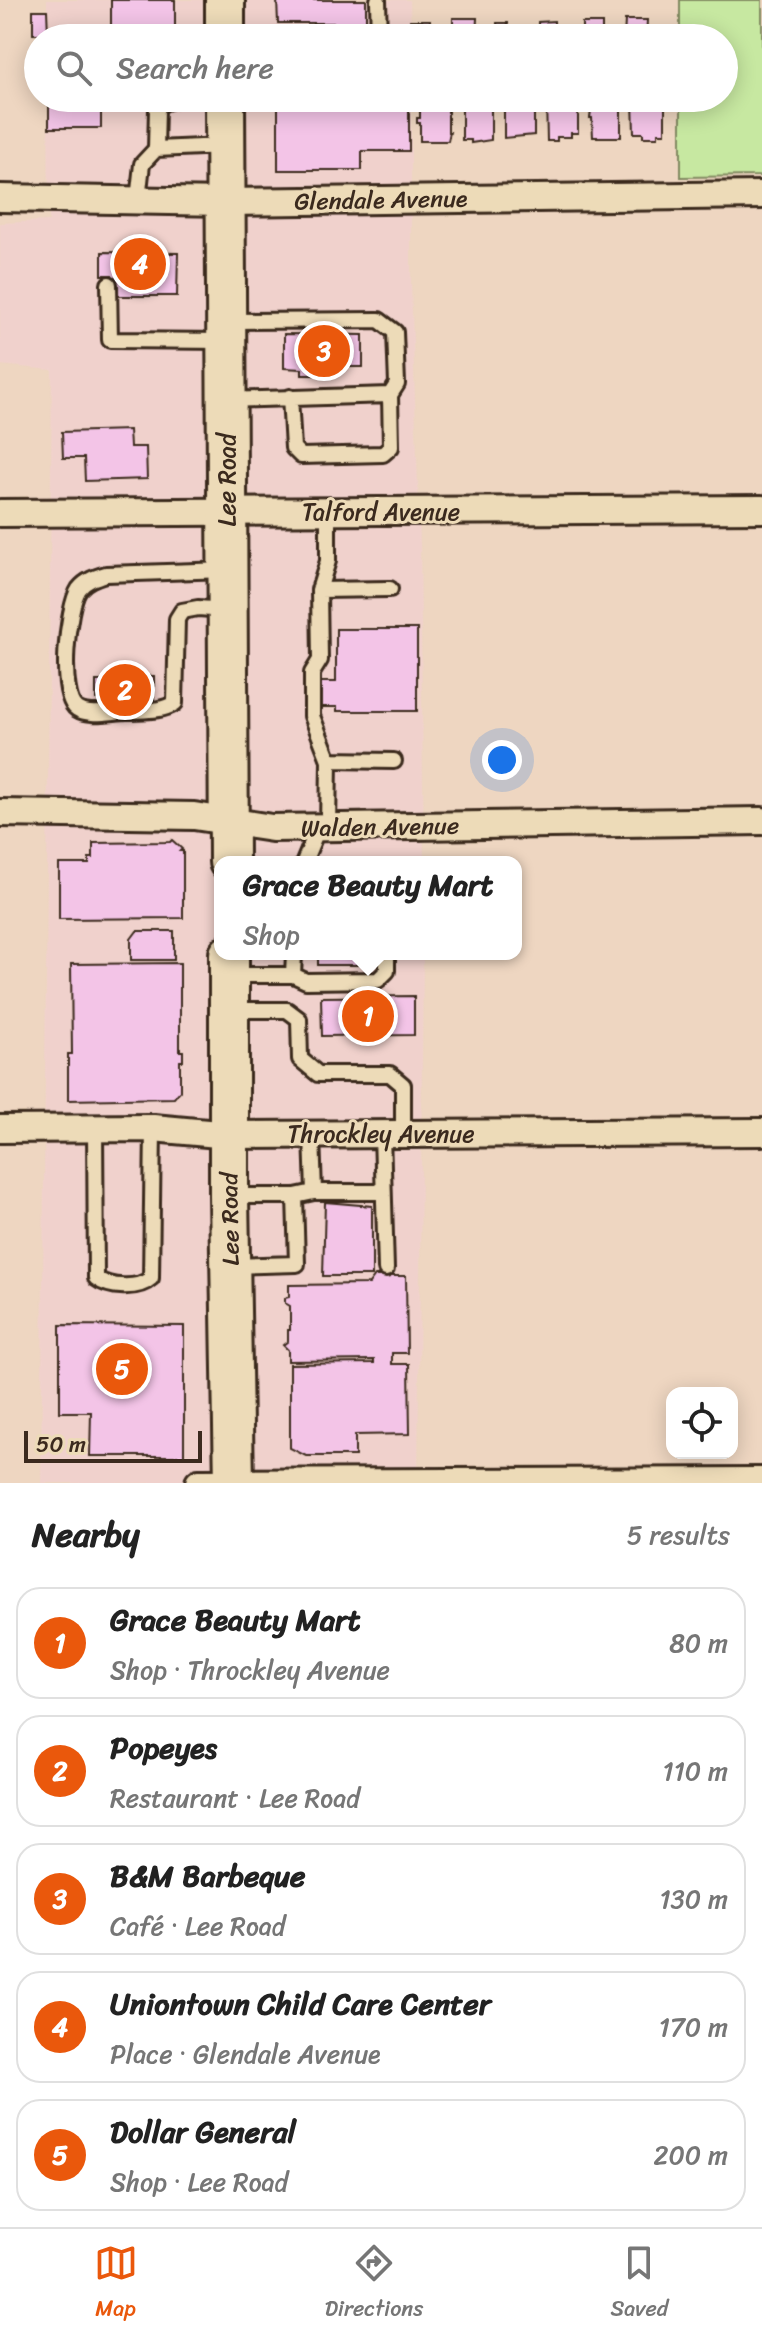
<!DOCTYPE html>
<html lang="en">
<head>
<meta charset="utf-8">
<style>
	body { margin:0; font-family:Sriracha,sans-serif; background:#f6f6f6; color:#222 }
	.controls { position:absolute; right:24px; bottom:24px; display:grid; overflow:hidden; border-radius:16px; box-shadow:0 4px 20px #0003 }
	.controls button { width:72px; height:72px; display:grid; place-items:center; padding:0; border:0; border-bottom:2px solid #e0e0e0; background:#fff; color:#222; font:40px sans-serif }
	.scale { position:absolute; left:24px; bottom:20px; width:178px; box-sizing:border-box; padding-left:8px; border:4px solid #3b2a1e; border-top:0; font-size:22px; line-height:28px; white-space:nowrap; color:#3b2a1e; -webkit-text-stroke:6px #eddbb8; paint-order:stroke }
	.you { position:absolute; left:502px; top:760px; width:28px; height:28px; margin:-20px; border:6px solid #fff; border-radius:50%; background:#1a73e8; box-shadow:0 0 0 12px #1a73e833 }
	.badge { display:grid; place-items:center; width:52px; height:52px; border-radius:50%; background:#ea580c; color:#fff; font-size:26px; font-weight:700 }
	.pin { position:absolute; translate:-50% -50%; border:4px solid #fff; box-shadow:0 2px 8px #0006 }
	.popup { position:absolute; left:214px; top:856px; width:308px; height:104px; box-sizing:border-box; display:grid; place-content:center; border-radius:16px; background:#fff; filter:drop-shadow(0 2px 6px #0005); font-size:26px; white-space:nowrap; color:#767676 }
	.popup b { font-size:30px; color:#222 }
	.popup::after { content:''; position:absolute; left:50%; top:100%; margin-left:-16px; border:16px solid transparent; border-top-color:#fff }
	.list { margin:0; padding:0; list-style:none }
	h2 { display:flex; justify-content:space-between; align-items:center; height:104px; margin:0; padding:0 32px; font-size:34px }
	h2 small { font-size:26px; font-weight:400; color:#767676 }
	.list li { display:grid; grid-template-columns:52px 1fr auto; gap:24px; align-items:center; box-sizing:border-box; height:112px; margin:0 16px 16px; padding:0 16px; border:2px solid #e0e0e0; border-radius:24px }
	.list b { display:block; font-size:30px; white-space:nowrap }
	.list p { margin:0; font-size:26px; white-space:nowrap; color:#767676 }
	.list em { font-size:26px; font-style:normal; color:#767676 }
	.icon { flex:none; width:44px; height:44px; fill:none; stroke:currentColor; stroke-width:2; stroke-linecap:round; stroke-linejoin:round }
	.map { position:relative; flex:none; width:762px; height:1483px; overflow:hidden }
	.search { position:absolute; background:#fff; box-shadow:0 4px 20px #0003; left:24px; right:24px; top:24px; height:88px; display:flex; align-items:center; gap:20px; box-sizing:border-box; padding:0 28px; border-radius:44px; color:#767676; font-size:30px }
	.sheet { height:744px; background:#fff }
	nav { display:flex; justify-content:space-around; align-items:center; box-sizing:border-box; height:112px; border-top:2px solid #e0e0e0; background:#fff; font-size:22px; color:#767676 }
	nav a { display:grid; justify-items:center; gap:4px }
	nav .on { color:#ea580c }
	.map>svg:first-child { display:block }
</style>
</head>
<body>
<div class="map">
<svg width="762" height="1483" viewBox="0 0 762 1483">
	<rect width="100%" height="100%" fill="#eed6c1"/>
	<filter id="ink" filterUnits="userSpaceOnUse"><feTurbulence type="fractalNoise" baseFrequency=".0125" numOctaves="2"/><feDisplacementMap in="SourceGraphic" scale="16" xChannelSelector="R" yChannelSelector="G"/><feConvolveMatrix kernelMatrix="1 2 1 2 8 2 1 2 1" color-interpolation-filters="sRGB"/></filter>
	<g filter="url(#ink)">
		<path fill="#f0d1cc" d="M47,0H410L411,38H47Z
			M48,98H411V284L420,544L424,862H220V954H423L418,1483H41L52,370L0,365V223L49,221Z"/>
		<path fill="#c7e8a1" stroke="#818960" stroke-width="2" d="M680,0H762V176L681,177V98H724V38H680Z"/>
		<path fill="#f3c4e7" stroke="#3b2a1e" stroke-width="2" d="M111,0H175V38H111Z
			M277,0H366V23H278Z
			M33,10H47L48,34H33Z
			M453,18H477L476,38H453Z
			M410,20H430V38H410Z
			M625,20H647L646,38H624Z
			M554,21V38H538V22Z
			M497,23H508V38H497Z
			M582,23H602V38H582Z
			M49,98H101V128H49Z
			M278,98H409V151H362V170H278Z
			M427,98H448V132H450L448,141H420V123H417V118H420V105H427Z
			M578,99V133H571V137H557V141H547L546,100Z
			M665,99V133H658V137H643V133H634L633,100Z
			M464,102H476V108H491V140L471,143V140H462V108H464Z
			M592,103H621V137H593L592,118H590Z
			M504,105H534V135L504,138Z
			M102,252L178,253L177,296H112V275H102Z
			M284,334L363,335V367H321V375H302V369L284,368Z
			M129,430L130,447H146L147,479L85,481L84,458H63L62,432Z
			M336,629H417V711H337V707H316V682H336Z
			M132,676H154V704H132L130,699H96V681H132Z
			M172,840L182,849L180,851H183V918L59,919V864H89V858H93V843L170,842Z
			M137,931H174V960H131V939Z
			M318,954H357V965H318Z
			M180,963V1051H183V1061H180V1091L174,1098L68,1100V1054H72L71,964Z
			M414,996V1035L322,1036L321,997Z
			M325,1202L372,1206V1276H323Z
			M375,1276H406L407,1353H392V1364H409L410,1434L355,1435V1456H306L290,1448V1364L374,1363V1360L288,1361V1350L283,1345L288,1341V1330H290V1306L285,1303V1298L289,1297V1285L369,1284Z
			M60,1325L184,1326V1456H90L91,1412H60Z"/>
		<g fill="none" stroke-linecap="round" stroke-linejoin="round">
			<g stroke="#3b2a1e" stroke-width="20">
				<path id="service" d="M378,0L379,38
					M156,149L224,146
					M138,200L142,164L156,149L157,108L163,103L179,98
					M109,284L110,340L226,341
					M290,397L293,448L301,456L383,454L391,447L390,395
					M227,400L390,395L397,384L395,332L379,320L228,321
					M319,590L390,589
					M225,610L198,608L182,611L177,619L175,703C161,712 144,710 127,711C114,711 89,717 77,709C58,696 67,607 79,589C86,580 96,577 106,574L227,570
					M329,760L394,761
					M328,828L329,760L312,716V673L320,660L319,590L328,561V512
					M304,862L318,828
					M230,975H293L294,954
					M293,975L306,981L378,980L387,971V954
					M231,1010H287L299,1019L300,1059L318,1074H390L403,1085V1134
					M95,1128L96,1278C109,1288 138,1290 151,1278L153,1128
					M382,1134L386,1269
					M312,1135L314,1192
					M230,1196H295L297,1264L231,1266
					M295,1196L314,1192H383"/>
			</g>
			<g stroke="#3b2a1e" stroke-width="32">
				<path id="minor" d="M0,198L226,202L762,195
					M0,513L762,509
					M0,813L194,816L272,828L762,821
					M0,1129L153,1128L229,1135L762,1132
					M199,1483L762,1481"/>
			</g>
			<g stroke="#3b2a1e" stroke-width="44">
				<path id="secondary" d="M225,0V38
					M225,98L229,862
					M229,954V1196L234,1483"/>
			</g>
			<use href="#service" stroke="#eddbb8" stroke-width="14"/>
			<use href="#minor" stroke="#eddbb8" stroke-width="26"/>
			<use href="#secondary" stroke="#eddbb8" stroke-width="38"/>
		</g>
	</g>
	<g text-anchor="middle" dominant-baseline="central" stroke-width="6" stroke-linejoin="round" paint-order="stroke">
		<g font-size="24" fill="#3b2a1e" stroke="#eddbb8">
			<text transform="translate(381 200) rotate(-1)">Glendale Avenue</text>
			<text transform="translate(227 480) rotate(-90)">Lee Road</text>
			<text x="381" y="512">Talford Avenue</text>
			<text transform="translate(380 827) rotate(-1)">Walden Avenue</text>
			<text x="381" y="1134">Throckley Avenue</text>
			<text transform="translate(230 1219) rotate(-91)">Lee Road</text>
		</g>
	</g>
</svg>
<div class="controls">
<button><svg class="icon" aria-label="locate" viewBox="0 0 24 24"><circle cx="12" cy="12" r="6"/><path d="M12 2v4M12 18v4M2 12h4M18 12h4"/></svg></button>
</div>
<div class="scale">50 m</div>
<div class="you"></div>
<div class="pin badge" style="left:368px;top:1016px">1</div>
<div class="popup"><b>Grace Beauty Mart</b>Shop</div>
<div class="pin badge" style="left:125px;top:690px">2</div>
<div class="pin badge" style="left:324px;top:351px">3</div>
<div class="pin badge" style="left:140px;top:264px">4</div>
<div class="pin badge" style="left:122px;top:1369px">5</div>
<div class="search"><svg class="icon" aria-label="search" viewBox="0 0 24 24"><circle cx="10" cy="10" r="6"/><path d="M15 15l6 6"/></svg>Search here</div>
</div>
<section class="sheet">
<h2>Nearby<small>5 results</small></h2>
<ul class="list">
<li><span class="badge">1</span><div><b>Grace Beauty Mart</b><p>Shop · Throckley Avenue</p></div><em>80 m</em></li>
<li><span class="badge">2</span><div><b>Popeyes</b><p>Restaurant · Lee Road</p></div><em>110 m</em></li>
<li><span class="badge">3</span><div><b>B&amp;M Barbeque</b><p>Café · Lee Road</p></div><em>130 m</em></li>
<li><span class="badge">4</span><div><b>Uniontown Child Care Center</b><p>Place · Glendale Avenue</p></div><em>170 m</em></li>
<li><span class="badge">5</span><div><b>Dollar General</b><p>Shop · Lee Road</p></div><em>200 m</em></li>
</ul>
</section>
<nav>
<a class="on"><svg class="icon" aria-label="map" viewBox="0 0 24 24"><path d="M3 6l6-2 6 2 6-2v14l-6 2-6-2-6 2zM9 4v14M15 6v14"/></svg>Map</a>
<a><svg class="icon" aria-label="directions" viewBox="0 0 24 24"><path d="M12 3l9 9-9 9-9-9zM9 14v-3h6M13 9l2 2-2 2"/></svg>Directions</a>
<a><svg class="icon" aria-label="saved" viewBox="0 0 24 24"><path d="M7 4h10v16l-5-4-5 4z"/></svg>Saved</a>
</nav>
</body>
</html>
